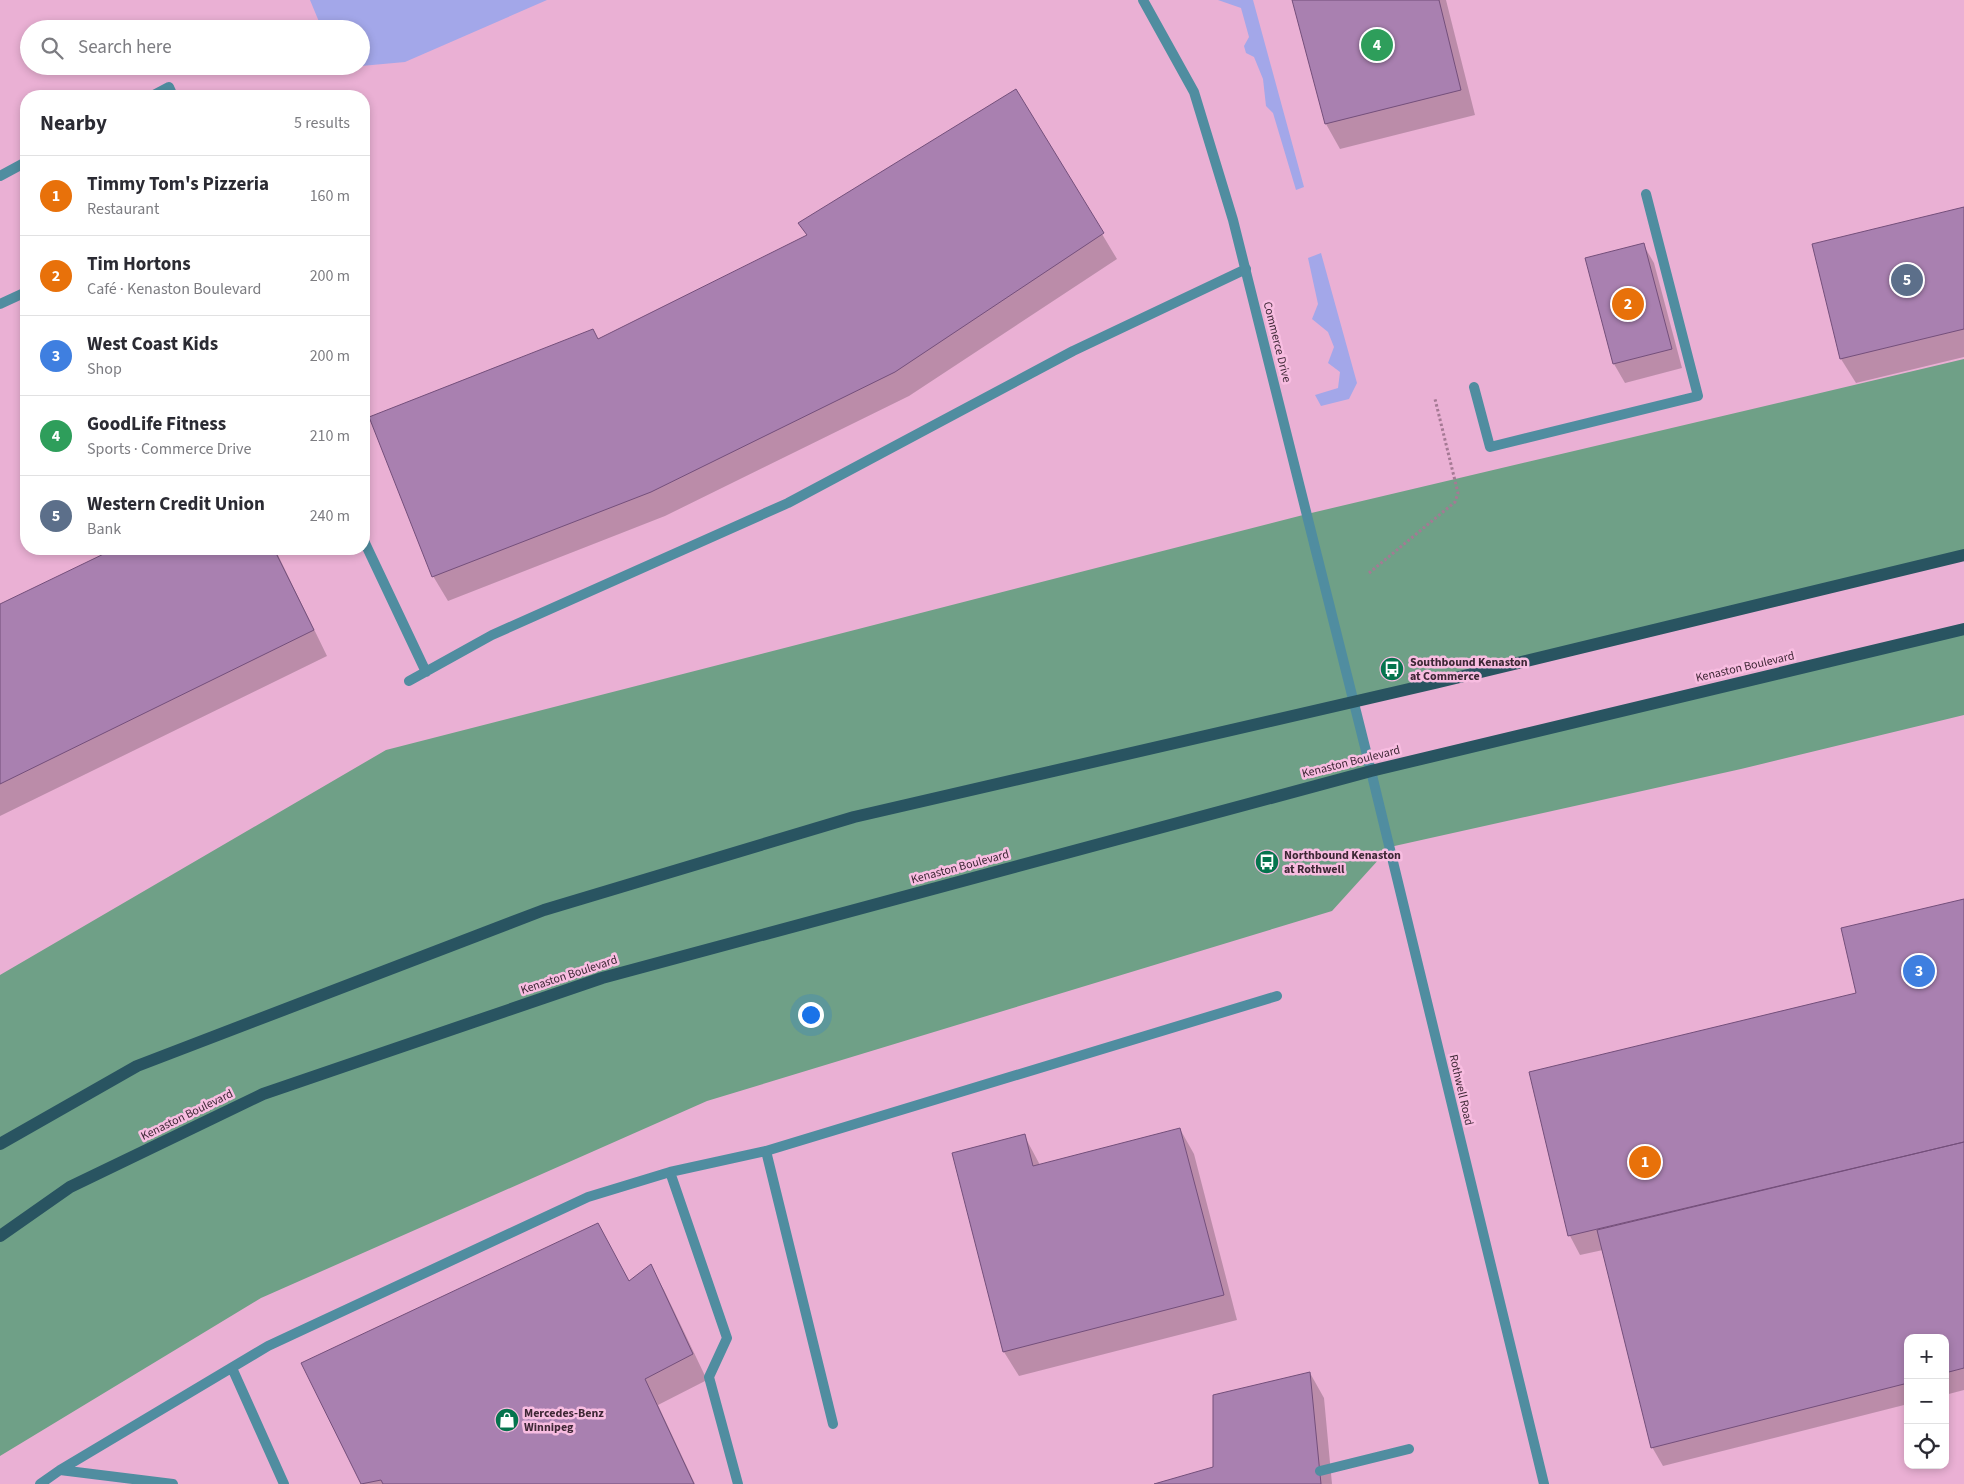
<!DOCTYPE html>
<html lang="en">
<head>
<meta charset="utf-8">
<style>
	body { margin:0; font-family:"Source Sans 3",sans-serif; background:#f7f7f7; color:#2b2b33 }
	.controls { position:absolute; right:15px; bottom:15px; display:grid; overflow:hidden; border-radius:10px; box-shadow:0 2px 8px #0003 }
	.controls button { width:45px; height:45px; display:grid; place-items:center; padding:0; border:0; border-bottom:1px solid #e1e1e2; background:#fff; color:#2b2b33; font:25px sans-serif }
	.you { position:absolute; left:810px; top:1014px; width:18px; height:18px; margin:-12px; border:4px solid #fff; border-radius:50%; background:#1a73e8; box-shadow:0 0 0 8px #1a73e833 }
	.badge { display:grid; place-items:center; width:32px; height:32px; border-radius:50%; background:#2563eb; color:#fff; font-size:16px; font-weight:700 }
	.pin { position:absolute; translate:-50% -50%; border:2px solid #fff; box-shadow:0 1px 5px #0006 }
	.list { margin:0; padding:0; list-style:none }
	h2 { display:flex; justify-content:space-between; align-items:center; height:65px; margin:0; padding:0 20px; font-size:21px }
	h2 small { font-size:16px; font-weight:400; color:#7c7c81 }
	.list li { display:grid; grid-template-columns:32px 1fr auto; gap:15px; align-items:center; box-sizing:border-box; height:80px; padding:0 20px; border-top:1px solid #e1e1e2 }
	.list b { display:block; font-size:19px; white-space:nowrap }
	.list p { margin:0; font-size:16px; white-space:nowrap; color:#7c7c81 }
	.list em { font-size:16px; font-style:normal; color:#7c7c81 }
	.icon { flex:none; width:28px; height:28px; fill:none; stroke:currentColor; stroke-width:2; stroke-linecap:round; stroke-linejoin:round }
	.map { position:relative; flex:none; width:1964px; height:1484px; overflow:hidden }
	.search { position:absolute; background:#fff; box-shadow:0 2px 8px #0003; left:20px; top:20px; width:350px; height:55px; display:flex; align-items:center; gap:12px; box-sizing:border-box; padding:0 18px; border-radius:28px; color:#7c7c81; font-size:19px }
	.panel { position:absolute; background:#fff; box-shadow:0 2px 8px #0003; left:20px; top:90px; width:350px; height:465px; border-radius:20px }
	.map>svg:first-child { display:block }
</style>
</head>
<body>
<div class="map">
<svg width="1964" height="1484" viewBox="0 0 1964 1484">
	<rect width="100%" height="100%" fill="#eab0d4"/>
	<path fill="#6fa087" d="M1964,359V555L1354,702L1371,770L1964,631V715L1741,769L1390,847L1332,911L707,1101L261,1298L0,1456V975L386,750L1307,514Z"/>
	<path fill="#a3a7e9" d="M310,0H547L405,62L361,66V29H322Z
		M1218,0H1253L1304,187L1296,190L1273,113L1266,106L1263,79L1254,57L1246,53L1244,46L1249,37L1241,8Z
		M1321,253L1357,383L1349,399L1321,406L1315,395L1338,388L1340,372L1328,363L1334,347L1328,332L1312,319L1318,304L1308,258Z"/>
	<path fill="#0003" d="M1293,0H1446L1475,115L1340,149L1326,124Z
		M1016,91L1117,259L909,396L665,516L448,601L433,576L371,417L598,340L808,236Z
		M1964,209V357L1856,383L1841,359Z
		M1643,244L1654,263L1682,368L1625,383L1614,364L1587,259Z
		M116,549H275L327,656L0,816V606Z
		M1964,900V1390L1945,1395V1338H1908V1404L1663,1466L1652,1447L1603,1250L1580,1255L1570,1236L1530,1073L1858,994Z
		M1180,1129L1194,1154L1237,1320L1019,1376L1004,1352L953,1154L1024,1135L1040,1165Z
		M650,1266L664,1290L707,1380L658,1405L695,1484H362L303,1363L629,1282Z
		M1310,1373L1324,1398L1332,1484H1158L1214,1468Z"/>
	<path fill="#a980b0" stroke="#744f7b" d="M1292,0H1439L1461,90L1325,124Z
		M1016,89L1104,233L895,372L651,492L432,577L369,417L593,329L598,339L807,235L798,223Z
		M1964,207V329L1840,359L1812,244Z
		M1644,243L1672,349L1613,364L1585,258Z
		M114,549H274L314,630L0,784V604Z
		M1964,899V1142L1568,1236L1529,1072L1856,993L1841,928Z
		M1180,1128L1224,1295L1003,1352L952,1153L1025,1134L1033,1166Z
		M1964,1142V1368L1945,1373V1338H1908V1383L1651,1448L1597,1230Z
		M598,1223L629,1281L651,1264L693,1354L645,1379L694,1484H383L381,1480L361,1484L301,1363Z
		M1310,1372L1321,1484H1154L1213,1467V1395Z"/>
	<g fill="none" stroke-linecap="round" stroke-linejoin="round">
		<path stroke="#a57994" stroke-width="3" stroke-dasharray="2.5 2.5" stroke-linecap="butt" d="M1369,573L1455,502L1458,493L1435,399"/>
		<path stroke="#508da0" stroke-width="10" d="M152,96L169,87L173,96
			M0,176L26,162
			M0,304L26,292
			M1474,387L1490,447L1698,396L1646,194
			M364,541L426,672
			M409,681L492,635L788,503L1073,351L1246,269
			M766,1151L833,1424
			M670,1172L727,1338L709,1377L738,1484
			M232,1368L284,1484
			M60,1470L173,1484
			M1320,1471L1409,1449
			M40,1484L60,1470L268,1346L588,1197L670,1172L766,1151L1277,996"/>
		<path stroke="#508da0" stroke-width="10" d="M1143,0L1194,92L1233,220L1371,771L1544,1484"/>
		<path stroke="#295461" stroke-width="12" d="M0,1144L137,1066L544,910L854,817L1435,683L1964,555
			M0,1236L70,1187L263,1094L602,978L1371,771L1964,629"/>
	</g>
	<defs>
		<g id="bus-disc" transform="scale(1.25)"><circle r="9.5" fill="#05744d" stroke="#f8bde1"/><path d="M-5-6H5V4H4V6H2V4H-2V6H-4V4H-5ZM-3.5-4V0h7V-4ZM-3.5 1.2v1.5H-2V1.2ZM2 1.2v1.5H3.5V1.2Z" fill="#fff"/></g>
		<g id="shop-disc" transform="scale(1.25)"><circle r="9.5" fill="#05744d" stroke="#f8bde1"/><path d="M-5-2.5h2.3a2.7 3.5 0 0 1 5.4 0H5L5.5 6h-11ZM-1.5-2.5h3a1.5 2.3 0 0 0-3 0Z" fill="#fff"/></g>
	</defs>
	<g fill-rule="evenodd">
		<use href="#bus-disc" x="1392" y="669"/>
		<use href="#bus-disc" x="1267" y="862"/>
		<use href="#shop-disc" x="507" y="1420"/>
	</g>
	<g text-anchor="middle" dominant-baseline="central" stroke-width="5" stroke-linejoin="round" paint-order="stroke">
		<g font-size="12" fill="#3e2735" stroke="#f8bde1">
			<text transform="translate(1277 342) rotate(76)">Commerce Drive</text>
			<text transform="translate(1745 667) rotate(-13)">Kenaston Boulevard</text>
			<text transform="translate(1351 762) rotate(-14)">Kenaston Boulevard</text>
			<text transform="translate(960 867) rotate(-15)">Kenaston Boulevard</text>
			<text transform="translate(569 975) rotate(-18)">Kenaston Boulevard</text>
			<text transform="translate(1461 1090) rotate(77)">Rothwell Road</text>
			<text transform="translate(187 1115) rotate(-26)">Kenaston Boulevard</text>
		</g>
		<g font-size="12" font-weight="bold" fill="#3e2735" stroke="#f8bde1" text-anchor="start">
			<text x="1410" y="662">Southbound Kenaston<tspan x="1410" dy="14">at Commerce</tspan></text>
			<text x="1284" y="855">Northbound Kenaston<tspan x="1284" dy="14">at Rothwell</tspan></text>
			<text x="524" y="1413">Mercedes-Benz<tspan x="524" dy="14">Winnipeg</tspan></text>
		</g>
	</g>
</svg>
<div class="controls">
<button>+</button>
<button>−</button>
<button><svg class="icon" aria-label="locate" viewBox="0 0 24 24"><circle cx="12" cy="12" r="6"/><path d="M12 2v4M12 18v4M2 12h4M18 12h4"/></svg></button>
</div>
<div class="you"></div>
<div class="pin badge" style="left:1645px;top:1162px;background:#e8710a">1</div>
<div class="pin badge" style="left:1628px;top:304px;background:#e8710a">2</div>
<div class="pin badge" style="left:1919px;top:971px;background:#3f7fe0">3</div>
<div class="pin badge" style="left:1377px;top:45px;background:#2e9e5b">4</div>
<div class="pin badge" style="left:1907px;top:280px;background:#5c6f8a">5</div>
<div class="search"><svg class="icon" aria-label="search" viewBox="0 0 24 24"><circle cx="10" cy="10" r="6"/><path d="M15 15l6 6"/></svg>Search here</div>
<section class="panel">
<h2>Nearby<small>5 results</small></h2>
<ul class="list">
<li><span class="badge" style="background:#e8710a">1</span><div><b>Timmy Tom's Pizzeria</b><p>Restaurant</p></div><em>160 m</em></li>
<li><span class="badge" style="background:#e8710a">2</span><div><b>Tim Hortons</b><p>Café · Kenaston Boulevard</p></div><em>200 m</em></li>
<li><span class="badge" style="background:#3f7fe0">3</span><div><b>West Coast Kids</b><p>Shop</p></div><em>200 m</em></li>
<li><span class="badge" style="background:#2e9e5b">4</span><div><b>GoodLife Fitness</b><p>Sports · Commerce Drive</p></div><em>210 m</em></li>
<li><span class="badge" style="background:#5c6f8a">5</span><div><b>Western Credit Union</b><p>Bank</p></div><em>240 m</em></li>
</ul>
</section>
</div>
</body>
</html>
